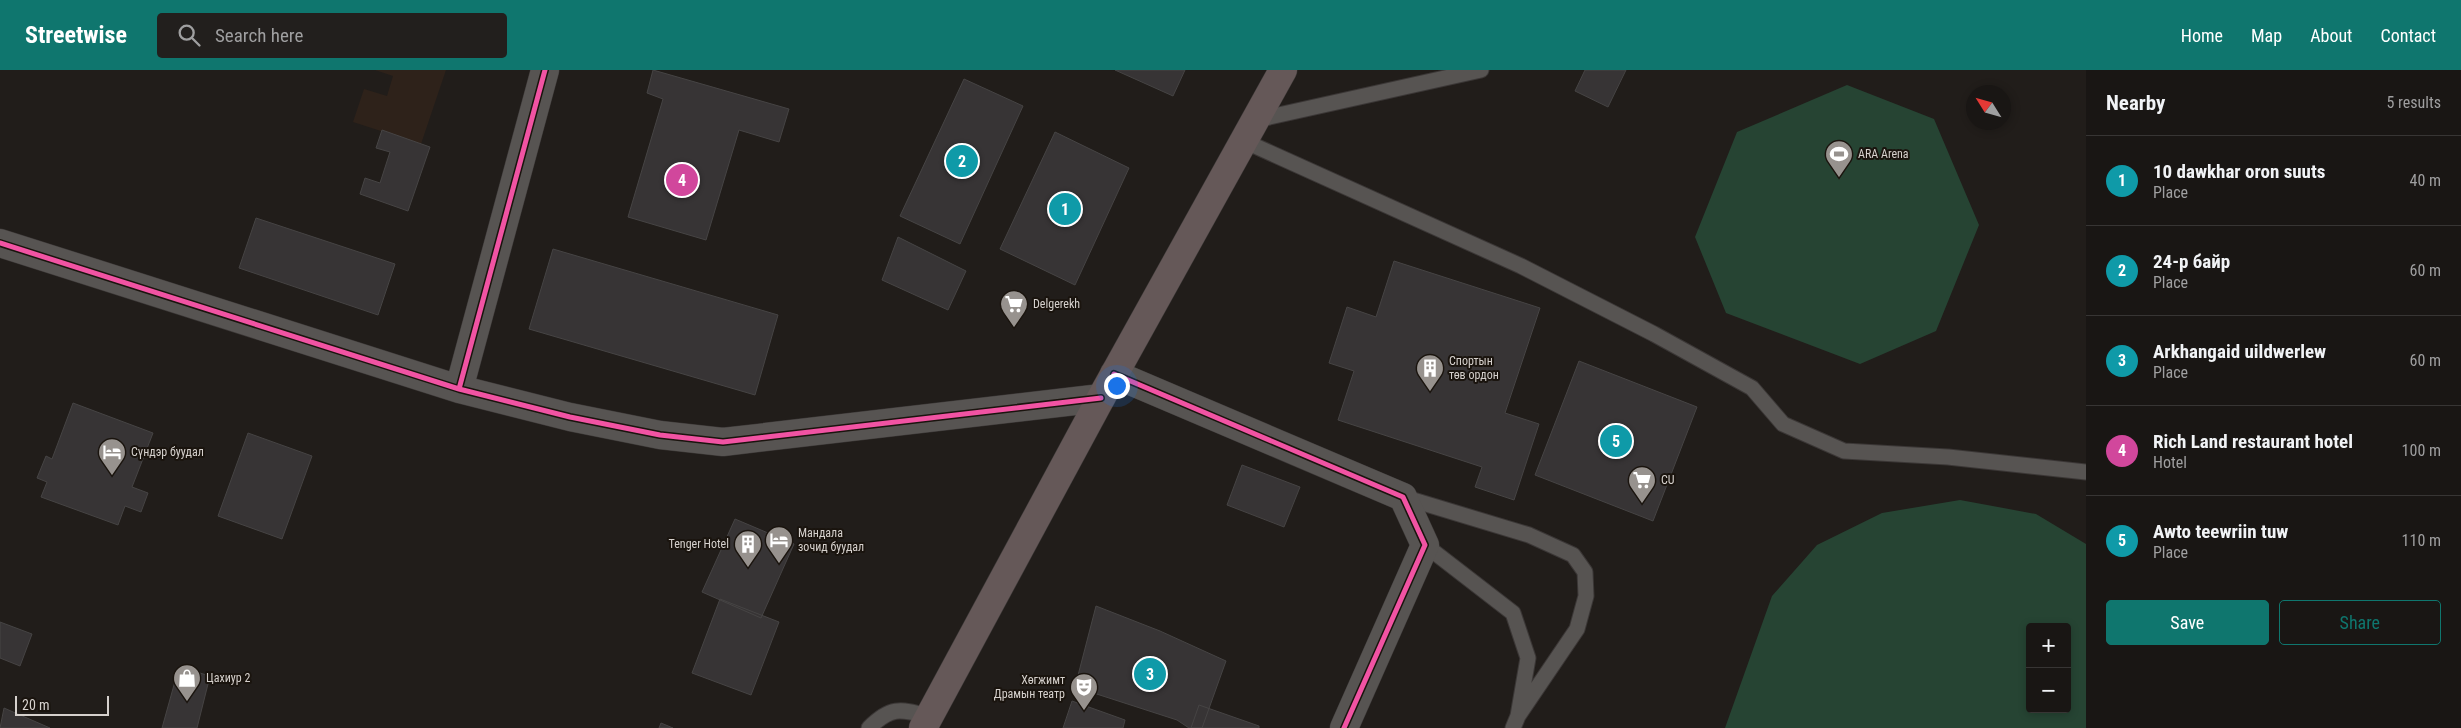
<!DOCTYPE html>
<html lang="en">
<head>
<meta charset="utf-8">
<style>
	body { margin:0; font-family:"Roboto Condensed",sans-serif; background:#221f1d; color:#f1f3f6 }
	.controls { position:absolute; right:15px; bottom:15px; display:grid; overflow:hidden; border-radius:5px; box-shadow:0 2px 8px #0003 }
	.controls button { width:45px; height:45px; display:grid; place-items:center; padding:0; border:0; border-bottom:1px solid #373534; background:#191614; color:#f1f3f6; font:25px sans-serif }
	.compass { position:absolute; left:1966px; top:15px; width:45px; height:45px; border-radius:50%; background:#191614; box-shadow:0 2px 8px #0003; rotate:307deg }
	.scale { position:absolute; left:15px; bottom:12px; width:94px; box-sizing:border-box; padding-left:5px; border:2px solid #d6d1cd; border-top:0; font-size:14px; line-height:18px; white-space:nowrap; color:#d6d1cd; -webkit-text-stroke:4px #1a140e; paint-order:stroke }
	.you { position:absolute; left:1116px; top:315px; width:18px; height:18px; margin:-12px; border:4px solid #fff; border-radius:50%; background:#1a73e8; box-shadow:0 0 0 8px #1a73e833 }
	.badge { display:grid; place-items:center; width:32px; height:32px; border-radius:50%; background:#0f766e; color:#fff; font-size:16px; font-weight:700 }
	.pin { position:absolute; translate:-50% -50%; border:2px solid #fff; box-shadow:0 1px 5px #0006 }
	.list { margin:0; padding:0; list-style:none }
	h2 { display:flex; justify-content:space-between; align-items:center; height:65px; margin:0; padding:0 20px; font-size:21px }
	h2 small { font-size:16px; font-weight:400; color:#9f9fa0 }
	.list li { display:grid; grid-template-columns:32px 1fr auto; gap:15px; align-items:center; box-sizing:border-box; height:90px; padding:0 20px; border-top:1px solid #373534 }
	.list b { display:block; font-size:19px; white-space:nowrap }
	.list p { margin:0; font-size:16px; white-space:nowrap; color:#9f9fa0 }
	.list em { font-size:16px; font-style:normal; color:#9f9fa0 }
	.actions { display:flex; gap:10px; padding:15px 20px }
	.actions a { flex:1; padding:11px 0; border:1px solid #0f766e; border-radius:5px; text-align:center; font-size:18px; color:#0f766e }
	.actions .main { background:#0f766e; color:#fff }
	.icon { flex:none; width:28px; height:28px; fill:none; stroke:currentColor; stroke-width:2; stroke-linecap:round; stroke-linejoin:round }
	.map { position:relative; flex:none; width:2086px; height:658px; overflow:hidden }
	header { display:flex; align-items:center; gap:30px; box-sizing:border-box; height:70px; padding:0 25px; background:#0f766e; color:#fff }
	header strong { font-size:24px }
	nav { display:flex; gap:28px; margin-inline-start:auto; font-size:18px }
	.search { width:350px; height:45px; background:#221f1d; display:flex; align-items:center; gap:12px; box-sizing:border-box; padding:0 18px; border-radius:5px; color:#9f9fa0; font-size:19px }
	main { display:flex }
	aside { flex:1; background:#191614 }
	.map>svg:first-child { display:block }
</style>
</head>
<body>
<header>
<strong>Streetwise</strong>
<div class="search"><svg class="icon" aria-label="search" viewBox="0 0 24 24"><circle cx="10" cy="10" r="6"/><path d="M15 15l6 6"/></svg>Search here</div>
<nav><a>Home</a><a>Map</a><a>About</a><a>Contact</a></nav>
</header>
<main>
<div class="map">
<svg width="2086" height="658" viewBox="0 0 2086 658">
	<rect width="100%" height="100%" fill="#211d1a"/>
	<path fill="#2e221a" d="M375,0H446L421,74L353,52L364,19L387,26L393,6Z"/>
	<path fill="#264433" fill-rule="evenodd" d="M1847,15L1934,49L1979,155L1936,261L1860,294L1726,243L1695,167L1737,62Z
		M1960,430L2036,444L2086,474V658H1725L1772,526L1817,475L1882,443ZM2030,557H2067V639H2030Z"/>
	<path fill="#373435" stroke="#464444" d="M653,0L789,39L779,72L739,60L706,170L628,147L663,29L647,23Z
		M1115,0H1185L1173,26Z
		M1585,0H1626L1608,37L1575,21Z
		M964,9L1023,36L960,174L900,146Z
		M382,60L430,77L408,141L360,124L365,108L380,113L390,82L376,78Z
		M1055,62L1129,98L1075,215L1000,179Z
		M256,148L395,194L378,245L239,198Z
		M898,167L966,201L948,240L882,210Z
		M553,179L778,245L755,325L529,259Z
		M1394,191L1540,238L1505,343L1539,354L1514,430L1475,417L1482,397L1338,350L1354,301L1329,293L1347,237L1376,247Z
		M1579,291L1697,337L1653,451L1535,405Z
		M73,333L153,363L132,417L148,423L141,442L125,436L118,455L41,427L47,412L37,408L46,386L52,389Z
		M248,363L312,386L282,469L218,446Z
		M1242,395L1300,417L1284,457L1227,435Z
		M735,449L794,474L761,548L702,522Z
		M720,529L779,552L751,625L692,603Z
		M1096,536L1160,561L1226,591L1202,658H1189L1177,650L1075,617Z
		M0,552L32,564L20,596L0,588Z
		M179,597L210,606L197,658H162Z
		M1072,631L1125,650L1123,658H1063Z
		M1199,635L1259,656V658H1191Z
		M4,638L50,658H0Z
		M661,653L673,658H659Z"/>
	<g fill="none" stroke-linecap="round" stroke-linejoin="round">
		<g stroke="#3b3736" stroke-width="17">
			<path id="service" d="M1256,50L1481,0
				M1244,71L1521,196L1654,264L1752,318L1783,354L1844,381L1948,387L2086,402
				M1403,427L1529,465L1573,485L1585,502L1586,526L1577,559L1518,646
				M1425,475L1513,543L1528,588L1518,646L1513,658
				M869,658C891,636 900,639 929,646"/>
		</g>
		<g stroke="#3b3736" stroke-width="29">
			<path id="minor" d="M0,173L459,319L570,347L660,365L723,372L1101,328
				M1114,304L1403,427L1425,475L1344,658
				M459,319L545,0"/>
		</g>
		<g stroke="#3b3736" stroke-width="29">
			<path id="trunk" d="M923,658L1101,328L1283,0"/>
		</g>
		<use href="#service" stroke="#575452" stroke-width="15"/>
		<use href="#minor" stroke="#575452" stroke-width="28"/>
		<use href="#trunk" stroke="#655858" stroke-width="28"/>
		<g stroke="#1a140e" stroke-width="8">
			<path id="cycleway" d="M0,173L459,319L570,347L660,365L723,372L1101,328
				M1114,304L1403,427L1425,475L1344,658
				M459,319L545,0"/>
		</g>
		<use href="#cycleway" stroke="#f153a3" stroke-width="5"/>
	</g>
	<defs>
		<g id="stadium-pin" transform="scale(1.4375)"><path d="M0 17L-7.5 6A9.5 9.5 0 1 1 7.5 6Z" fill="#97928e" stroke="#1a140e"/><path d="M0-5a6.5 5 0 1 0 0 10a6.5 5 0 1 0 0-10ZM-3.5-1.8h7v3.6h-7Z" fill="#fff"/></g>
		<g id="supermarket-pin" transform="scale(1.4375)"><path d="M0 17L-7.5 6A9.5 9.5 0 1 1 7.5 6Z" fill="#97928e" stroke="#1a140e"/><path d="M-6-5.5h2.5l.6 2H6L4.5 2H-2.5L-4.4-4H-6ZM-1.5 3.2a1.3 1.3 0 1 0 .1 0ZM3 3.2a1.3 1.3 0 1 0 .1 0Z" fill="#fff"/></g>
		<g id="building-pin" transform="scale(1.4375)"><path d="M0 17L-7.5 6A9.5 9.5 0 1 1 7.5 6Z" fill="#97928e" stroke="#1a140e"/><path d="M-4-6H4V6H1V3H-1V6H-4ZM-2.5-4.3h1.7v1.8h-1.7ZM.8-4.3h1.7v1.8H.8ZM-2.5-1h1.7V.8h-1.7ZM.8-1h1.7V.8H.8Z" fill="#fff"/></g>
		<g id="hotel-pin" transform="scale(1.4375)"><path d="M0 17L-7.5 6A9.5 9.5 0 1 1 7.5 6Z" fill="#97928e" stroke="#1a140e"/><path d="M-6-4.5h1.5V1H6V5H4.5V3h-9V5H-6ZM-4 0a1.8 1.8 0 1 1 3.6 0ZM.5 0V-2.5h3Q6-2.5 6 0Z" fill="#fff"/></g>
		<g id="shop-pin" transform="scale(1.4375)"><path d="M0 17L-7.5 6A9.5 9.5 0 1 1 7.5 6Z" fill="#97928e" stroke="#1a140e"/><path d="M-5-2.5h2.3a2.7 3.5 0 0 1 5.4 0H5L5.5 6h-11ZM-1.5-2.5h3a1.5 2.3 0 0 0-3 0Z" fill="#fff"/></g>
		<g id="theatre-pin" transform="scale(1.4375)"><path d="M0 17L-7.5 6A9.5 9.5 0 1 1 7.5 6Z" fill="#97928e" stroke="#1a140e"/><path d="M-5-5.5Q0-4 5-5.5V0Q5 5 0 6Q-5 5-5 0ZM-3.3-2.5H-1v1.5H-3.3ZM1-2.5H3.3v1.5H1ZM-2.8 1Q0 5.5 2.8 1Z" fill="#fff"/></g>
	</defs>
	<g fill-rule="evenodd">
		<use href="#stadium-pin" x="1839" y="84"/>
		<use href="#supermarket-pin" x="1014" y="234"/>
		<use href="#building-pin" x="1430" y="298"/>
		<use href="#hotel-pin" x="112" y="382"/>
		<use href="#supermarket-pin" x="1642" y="410"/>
		<use href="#hotel-pin" x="779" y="470"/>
		<use href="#building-pin" x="748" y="474"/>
		<use href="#shop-pin" x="187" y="608"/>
		<use href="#theatre-pin" x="1084" y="617"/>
	</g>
	<g text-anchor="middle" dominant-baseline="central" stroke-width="4" stroke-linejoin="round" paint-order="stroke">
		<g font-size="12" fill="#d6d1cd" stroke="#1a140e" text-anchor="start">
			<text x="1858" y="84">ARA Arena</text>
			<text x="1033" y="234">Delgerekh</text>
			<text x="1449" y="291">Спортын<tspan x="1449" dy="14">төв ордон</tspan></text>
			<text x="131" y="382">Сүндэр буудал</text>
			<text x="1661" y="410">CU</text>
			<text x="798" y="463">Мандала<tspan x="798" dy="14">зочид буудал</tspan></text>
			<text x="729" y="474" text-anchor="end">Tenger Hotel</text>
			<text x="206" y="608">Цахиур 2</text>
			<text x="1065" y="610" text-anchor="end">Хөгжимт<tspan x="1065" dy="14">Драмын театр</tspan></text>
		</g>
	</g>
</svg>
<div class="controls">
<button>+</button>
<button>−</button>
</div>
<svg class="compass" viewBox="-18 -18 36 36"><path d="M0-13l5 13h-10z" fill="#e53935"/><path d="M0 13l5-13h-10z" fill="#9f9fa0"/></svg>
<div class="scale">20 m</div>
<div class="you"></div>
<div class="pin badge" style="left:1065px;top:139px;background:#0f9aa8">1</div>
<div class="pin badge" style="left:962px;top:91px;background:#0f9aa8">2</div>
<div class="pin badge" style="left:1150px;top:604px;background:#0f9aa8">3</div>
<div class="pin badge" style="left:682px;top:110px;background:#d1479c">4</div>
<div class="pin badge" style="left:1616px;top:371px;background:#0f9aa8">5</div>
</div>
<aside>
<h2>Nearby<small>5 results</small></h2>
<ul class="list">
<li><span class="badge" style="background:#0f9aa8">1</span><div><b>10 dawkhar oron suuts</b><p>Place</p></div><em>40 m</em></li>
<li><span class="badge" style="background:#0f9aa8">2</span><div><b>24-р байр</b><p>Place</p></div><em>60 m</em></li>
<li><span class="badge" style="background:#0f9aa8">3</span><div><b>Arkhangaid uildwerlew</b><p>Place</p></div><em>60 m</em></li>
<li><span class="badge" style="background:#d1479c">4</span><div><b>Rich Land restaurant hotel</b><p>Hotel</p></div><em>100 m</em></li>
<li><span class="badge" style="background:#0f9aa8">5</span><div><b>Awto teewriin tuw</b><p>Place</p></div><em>110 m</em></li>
</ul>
<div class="actions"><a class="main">Save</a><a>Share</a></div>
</aside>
</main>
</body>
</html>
